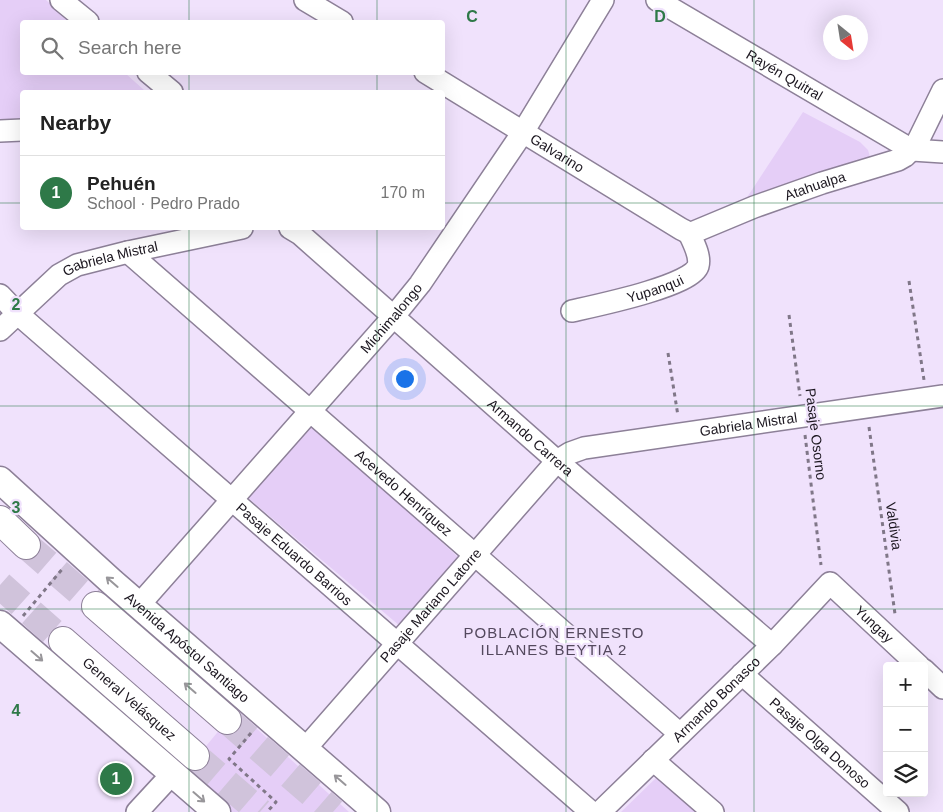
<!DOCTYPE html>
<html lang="en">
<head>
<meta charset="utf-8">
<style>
	body { margin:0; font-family:Arial,sans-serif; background:#f6f6f6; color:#222 }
	.controls { position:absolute; right:15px; bottom:15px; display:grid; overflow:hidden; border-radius:5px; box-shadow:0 5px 20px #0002 }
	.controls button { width:45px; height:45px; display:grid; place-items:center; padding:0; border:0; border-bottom:1px solid #e0e0e0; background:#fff; color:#222; font:25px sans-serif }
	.compass { position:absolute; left:823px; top:15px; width:45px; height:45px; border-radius:50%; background:#fff; box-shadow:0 5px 20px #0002; rotate:150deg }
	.you { position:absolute; left:404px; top:378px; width:18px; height:18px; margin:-12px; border:4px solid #fff; border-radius:50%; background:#1a73e8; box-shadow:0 0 0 8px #1a73e833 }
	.badge { display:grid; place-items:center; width:32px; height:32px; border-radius:50%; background:#2e7948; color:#fff; font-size:16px; font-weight:700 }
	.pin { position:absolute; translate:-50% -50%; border:2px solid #fff; box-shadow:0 1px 5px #0006 }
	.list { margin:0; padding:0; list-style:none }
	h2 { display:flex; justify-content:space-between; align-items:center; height:65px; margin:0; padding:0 20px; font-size:21px }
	h2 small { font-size:16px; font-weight:400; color:#767676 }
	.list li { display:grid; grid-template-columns:32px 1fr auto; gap:15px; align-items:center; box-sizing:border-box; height:75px; padding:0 20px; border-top:1px solid #e0e0e0 }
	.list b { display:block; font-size:19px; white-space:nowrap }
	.list p { margin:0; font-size:16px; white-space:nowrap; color:#767676 }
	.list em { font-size:16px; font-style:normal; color:#767676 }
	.icon { flex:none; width:28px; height:28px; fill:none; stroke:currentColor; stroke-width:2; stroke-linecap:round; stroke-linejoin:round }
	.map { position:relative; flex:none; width:943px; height:812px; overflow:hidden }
	.search { position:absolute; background:#fff; box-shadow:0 5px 20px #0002; left:20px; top:20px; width:425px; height:55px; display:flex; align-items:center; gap:12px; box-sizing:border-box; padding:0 18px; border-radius:5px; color:#767676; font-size:19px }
	.panel { position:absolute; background:#fff; box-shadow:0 5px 20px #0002; left:20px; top:90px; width:425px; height:140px; border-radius:5px }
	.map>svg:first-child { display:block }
</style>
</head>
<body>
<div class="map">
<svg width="943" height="812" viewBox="0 0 943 812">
	<rect width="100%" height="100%" fill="#f0e2fc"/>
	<path fill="#e5cef7" d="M0,0H46L70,22H22V72L125,73L144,90L143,92H22V119L0,120Z
		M803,112L860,142L868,150L871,160L744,202Z
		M314,425L460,559L400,626L247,497Z
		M236,710L349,812H226L182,775Z
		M657,777L696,812H621Z"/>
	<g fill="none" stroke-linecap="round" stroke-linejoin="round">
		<path stroke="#d0c3db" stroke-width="28" stroke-dasharray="28 14" stroke-linecap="butt" d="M26,545L96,606
			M0,585L63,641
			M227,720L333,812
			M195,756L260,812"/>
		<g stroke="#8d8098" stroke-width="24">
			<g id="minor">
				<path d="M61,0L88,22"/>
				<path d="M305,0L342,22"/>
				<path id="s1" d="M657,0L912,150L943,152"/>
				<path d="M148,72L172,92"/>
				<path id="s2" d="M425,72L681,229L689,233L694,232L754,207L822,183L898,160L905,156L916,145L943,90"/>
				<path d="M0,131L22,130"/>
				<path id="s3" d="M290,228L300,234L557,461L772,645"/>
				<path id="s4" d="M128,252L680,734"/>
				<path id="s5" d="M0,295L18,314L591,812"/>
				<path id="s6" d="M572,311C594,306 692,286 698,266C701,256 693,242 689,233"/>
				<path id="s7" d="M0,330L59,275L77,265L128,252L242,228"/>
				<path id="s8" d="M139,605L394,316L420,284L523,132L603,0"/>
				<path d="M924,670L943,688"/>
				<path id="s9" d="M742,674L898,812"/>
				<path id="s10" d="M305,749L557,461L570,453L584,448L943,396"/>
				<path d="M653,760L713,812"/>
				<path d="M137,812L173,773"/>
				<path id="s11" d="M600,812L772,645L830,583L919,666"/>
			</g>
		</g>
		<g stroke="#8d8098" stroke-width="29">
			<g id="major">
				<path id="s12" d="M0,480L112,582L377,812"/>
				<path d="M0,624L217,812"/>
			</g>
		</g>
		<g stroke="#8d8098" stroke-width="30">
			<g id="highway">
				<path d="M0,520L26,545"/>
				<path d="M96,606L227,720"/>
				<path id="s13" d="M63,641L195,756"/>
			</g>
		</g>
		<path stroke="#807788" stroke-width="3" stroke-dasharray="4 4" stroke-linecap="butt" d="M909,281L924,380
			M789,315L800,396
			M668,353L678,416
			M869,427L895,614
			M805,435L821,565
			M23,616L64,567
			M251,733L229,759L276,802L267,812"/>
		<use href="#minor" stroke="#fff" stroke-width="21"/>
		<use href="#major" stroke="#fff" stroke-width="26"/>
		<use href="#highway" stroke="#fff" stroke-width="28"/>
	</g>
	<defs><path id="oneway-shaft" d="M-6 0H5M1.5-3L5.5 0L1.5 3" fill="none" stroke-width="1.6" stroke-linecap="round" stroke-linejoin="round" transform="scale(1.25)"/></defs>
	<g stroke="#98969a">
		<use href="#oneway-shaft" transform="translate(112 582) rotate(-139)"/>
		<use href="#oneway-shaft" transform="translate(37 656) rotate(41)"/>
		<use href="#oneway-shaft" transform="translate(190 688) rotate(-139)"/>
		<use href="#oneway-shaft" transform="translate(340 780) rotate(-139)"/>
		<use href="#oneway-shaft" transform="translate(199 797) rotate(41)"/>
	</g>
	<path fill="none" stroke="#2e7948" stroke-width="1" stroke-opacity="0.55" d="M189,0V22M377,0V22M566,0V812M754,0V812M189,72V92M377,72V92M0,203H22M442,203H943M189,228V812M377,228V812M0,406H943M0,609H943"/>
	<g text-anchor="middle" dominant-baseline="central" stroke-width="4.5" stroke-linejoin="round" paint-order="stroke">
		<g font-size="14" fill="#1b161f" stroke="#f0e2fc">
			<text stroke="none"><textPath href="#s1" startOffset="148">Rayén Quitral</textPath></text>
			<text stroke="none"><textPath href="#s2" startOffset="155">Galvarino</textPath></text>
			<text stroke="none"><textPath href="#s2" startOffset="444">Atahualpa</textPath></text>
			<text stroke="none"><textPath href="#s7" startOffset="135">Gabriela Mistral</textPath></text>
			<text stroke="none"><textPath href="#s6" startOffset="86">Yupanqui</textPath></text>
			<text stroke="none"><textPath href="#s8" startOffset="382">Michimalongo</textPath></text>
			<text stroke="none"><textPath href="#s10" startOffset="579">Gabriela Mistral</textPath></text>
			<text transform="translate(816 434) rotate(83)">Pasaje Osorno</text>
			<text stroke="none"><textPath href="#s3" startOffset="319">Armando Carrera</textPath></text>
			<text stroke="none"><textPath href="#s4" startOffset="366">Acevedo Henríquez</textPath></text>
			<text transform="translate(894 526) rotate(82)">Valdivia</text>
			<text stroke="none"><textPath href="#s5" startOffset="392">Pasaje Eduardo Barrios</textPath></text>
			<text stroke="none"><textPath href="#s10" startOffset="191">Pasaje Mariano Latorre</textPath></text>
			<text stroke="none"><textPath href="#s11" startOffset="385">Yungay</textPath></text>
			<text stroke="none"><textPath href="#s12" startOffset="251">Avenida Apóstol Santiago</textPath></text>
			<text stroke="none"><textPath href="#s13" startOffset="88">General Velásquez</textPath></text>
			<text stroke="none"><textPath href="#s11" startOffset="162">Armando Bonasco</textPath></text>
			<text stroke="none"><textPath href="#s9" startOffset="104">Pasaje Olga Donoso</textPath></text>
		</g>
		<g font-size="15" letter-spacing="1" fill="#54495e" stroke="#f0e2fc">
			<text x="554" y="632">POBLACIÓN ERNESTO<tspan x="554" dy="17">ILLANES BEYTIA 2</tspan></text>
		</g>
	</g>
	<g font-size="16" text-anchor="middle" font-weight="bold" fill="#2e7948" stroke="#f0e2fc" stroke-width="4.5" stroke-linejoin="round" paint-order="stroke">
		<text x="472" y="22">C</text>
		<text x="660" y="22">D</text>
		<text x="16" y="310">2</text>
		<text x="16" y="513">3</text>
		<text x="16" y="716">4</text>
	</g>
</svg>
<div class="controls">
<button>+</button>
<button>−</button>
<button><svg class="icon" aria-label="layers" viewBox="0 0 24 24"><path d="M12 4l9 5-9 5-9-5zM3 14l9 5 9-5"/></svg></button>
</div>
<svg class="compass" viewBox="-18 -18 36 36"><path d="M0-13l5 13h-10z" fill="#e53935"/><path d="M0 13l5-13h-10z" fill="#767676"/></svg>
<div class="you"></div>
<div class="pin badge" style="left:116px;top:779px">1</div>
<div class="search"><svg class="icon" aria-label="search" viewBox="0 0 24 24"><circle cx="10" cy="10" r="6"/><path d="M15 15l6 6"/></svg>Search here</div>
<section class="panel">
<h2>Nearby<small></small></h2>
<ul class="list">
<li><span class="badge">1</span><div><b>Pehuén</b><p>School · Pedro Prado</p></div><em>170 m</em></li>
</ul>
</section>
</div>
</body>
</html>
